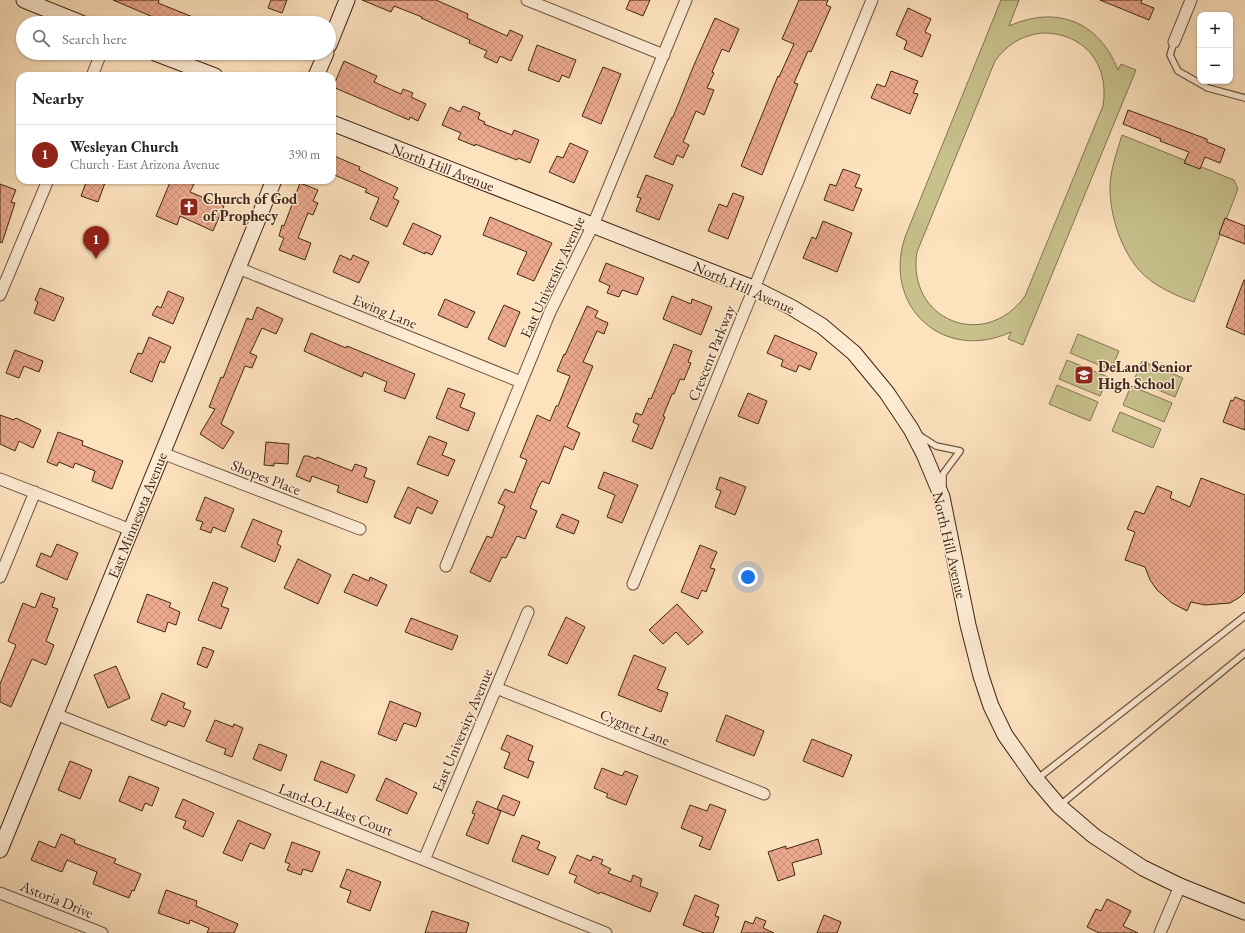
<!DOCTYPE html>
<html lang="en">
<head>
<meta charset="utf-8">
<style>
	body { margin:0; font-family:"EB Garamond",serif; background:#f6f6f6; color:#222 }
	.controls { position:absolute; right:12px; top:12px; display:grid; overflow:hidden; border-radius:8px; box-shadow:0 1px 3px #0004 }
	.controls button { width:36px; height:36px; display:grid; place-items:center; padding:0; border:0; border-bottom:1px solid #e0e0e0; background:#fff; color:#222; font:20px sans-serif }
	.you { position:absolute; left:748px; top:577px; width:14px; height:14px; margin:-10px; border:3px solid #fff; border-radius:50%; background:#1a73e8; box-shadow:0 0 0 6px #1a73e833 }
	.badge { display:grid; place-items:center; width:26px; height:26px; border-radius:50%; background:#8f2418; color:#fff; font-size:13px; font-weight:700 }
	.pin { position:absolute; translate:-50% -33px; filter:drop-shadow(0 1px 2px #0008) }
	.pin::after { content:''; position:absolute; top:21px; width:14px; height:12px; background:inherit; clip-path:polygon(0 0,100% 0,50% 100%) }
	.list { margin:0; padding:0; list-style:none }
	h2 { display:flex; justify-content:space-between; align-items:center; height:52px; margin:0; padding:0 16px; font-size:17px }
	h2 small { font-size:13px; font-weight:400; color:#767676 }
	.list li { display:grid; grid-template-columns:26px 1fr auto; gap:12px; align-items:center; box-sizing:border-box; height:60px; padding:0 16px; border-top:1px solid #e0e0e0 }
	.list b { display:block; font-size:15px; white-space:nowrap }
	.list p { margin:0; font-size:13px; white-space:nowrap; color:#767676 }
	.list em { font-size:13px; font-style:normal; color:#767676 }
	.icon { flex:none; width:22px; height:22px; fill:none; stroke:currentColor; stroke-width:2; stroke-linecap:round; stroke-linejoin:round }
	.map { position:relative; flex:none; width:1245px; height:933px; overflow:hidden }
	.search { position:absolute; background:#fff; box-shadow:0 1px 3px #0004; left:16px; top:16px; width:320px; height:44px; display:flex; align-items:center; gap:10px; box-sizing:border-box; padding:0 14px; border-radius:22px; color:#767676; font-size:15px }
	.panel { position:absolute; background:#fff; box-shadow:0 1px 3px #0004; left:16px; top:72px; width:320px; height:112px; border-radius:12px }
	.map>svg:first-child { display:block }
</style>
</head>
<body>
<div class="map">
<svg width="1245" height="933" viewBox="0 0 1245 933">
	<defs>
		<pattern id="building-cross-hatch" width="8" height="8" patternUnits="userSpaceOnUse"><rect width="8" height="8" fill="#eca98e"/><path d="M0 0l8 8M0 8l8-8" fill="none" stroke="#cb917a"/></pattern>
	</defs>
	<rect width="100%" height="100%" fill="#fde2be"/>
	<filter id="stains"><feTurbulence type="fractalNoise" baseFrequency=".005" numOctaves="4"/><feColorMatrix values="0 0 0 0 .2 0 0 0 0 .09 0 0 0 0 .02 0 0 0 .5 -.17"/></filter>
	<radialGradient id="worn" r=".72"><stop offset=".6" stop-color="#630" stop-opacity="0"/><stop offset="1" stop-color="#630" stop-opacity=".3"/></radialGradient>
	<path fill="#c7c18c" stroke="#847452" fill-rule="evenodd" d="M1001,0H1019L1009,26C1056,5 1099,21 1118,70L1121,64L1136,70L1023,345L1008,339L1011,332C944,363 882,307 905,237ZM1041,33C1083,32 1110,63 1103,106L1025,296C985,352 906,320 917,252L995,61C1007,45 1020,36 1041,33Z
		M1122,135L1234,180L1238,189L1194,302C1176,296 1152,285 1139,270C1121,249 1110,216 1110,188C1110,170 1117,152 1122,135Z
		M1078,334L1119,351L1111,370L1070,353Z
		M1067,360L1108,377L1100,396L1059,379Z
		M1142,361L1183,378L1175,397L1134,380Z
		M1057,385L1098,402L1090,421L1049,404Z
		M1131,386L1172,403L1164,422L1123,405Z
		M1120,412L1161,429L1153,448L1112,431Z"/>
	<path fill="url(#building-cross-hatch)" stroke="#402617" d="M113,0H159L158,3L208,23H159L160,20Z
		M271,0H287L282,13L268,8Z
		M362,0H436L468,14L467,18L507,36L510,30L523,36L511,61L500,56L497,63L484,57L487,51L469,43L470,40L421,18L422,17L394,6L391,12Z
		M630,0H650L643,16L626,9Z
		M799,0H828L826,5L831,7L811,52L808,51L794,83L798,84L762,175L741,166L778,76L779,77L794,44L782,39Z
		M1100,0H1142L1141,3L1154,8L1149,20Z
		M908,8L931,19L925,32L931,35L922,57L904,49L907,41L896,35Z
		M715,18L739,29L729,52L722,49L712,72L714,73L707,88L714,90L704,115L696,111L683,142L689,145L683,158L677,155L673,165L654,157L672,117H673L694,65Z
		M537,45L576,60L569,78L562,75L559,82L528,70Z
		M344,61L377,76L374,82L401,94L403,89L413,93L411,97L426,104L418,121L410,117L409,120L333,87Z
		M603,67L621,74L601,124L582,116Z
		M891,71L918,81L913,93L918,94L910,114L871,98L877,84L885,87Z
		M463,106L480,113L478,119L485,122L484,124L512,135L514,130L539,140L530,163L518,158L517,160L475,144V146L458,139L461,133L442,125L450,107L460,112Z
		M1128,110L1207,139V142L1225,149L1220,163L1205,157L1200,169L1184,163L1189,152L1160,141L1161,139L1123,124Z
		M570,143L588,151L574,183L549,172L557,156L563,158Z
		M332,155L360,167L359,170L398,188L393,198L399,201L387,227L370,219L379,198L365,192L367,189L332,174Z
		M843,169L860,175L855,187L862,189L853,211L824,200L830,184L836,186Z
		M646,175L673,185L659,220L636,211L641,198L637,197Z
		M87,180H106L98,202L81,196Z
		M171,180H185L194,184L190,192L224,206L213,231L180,216L177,225L156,216Z
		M300,183L318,190L313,201L318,203L313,215L308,213L298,238L311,243L305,260L279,250L284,238L279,236L282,225L284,226Z
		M0,184L16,190L11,202L15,203L2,243L0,242Z
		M733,193L744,197L728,239L708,231L719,204L727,207Z
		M490,217L552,243L534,281L517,274L527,252L483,235Z
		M1225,218L1245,226V244L1219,234Z
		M823,221L852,233L837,272L803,258L812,237L816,239Z
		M413,223L441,236L432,255L425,252V254L403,244Z
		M340,255L351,260L353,255L369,262L359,283L333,272Z
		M606,263L644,278L637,295L622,290L619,297L607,293L610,286L599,281Z
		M1244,280H1245V335L1226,327Z
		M40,288L64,298L54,321L34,313L38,302L35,300Z
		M168,291L184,298L173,324L152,315L157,306L161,308Z
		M672,296L691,304L692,299L712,307L701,335L663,319Z
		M445,299L475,312L467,328L438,315Z
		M504,305L520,312L505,347L488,339Z
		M587,306L598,311L595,317L608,323L604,334L597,331L583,362L593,366L567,427L580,433L573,450L564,446L549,484L542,481L538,488L530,508L537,511L525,539L517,536L506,558L502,557L490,582L470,572L487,536L492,538L505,506L498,503L505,489L514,493L527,460L520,457L537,415L550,421L556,406H558L570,376L557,371L564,354L565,355Z
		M257,307L283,319L276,334L262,328L255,343L250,353L257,356L252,368L245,366L221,424L234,432L223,449L200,434L215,409L209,407L221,377L223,378L247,318L252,320Z
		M311,333L346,348L347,346L415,374L405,399L384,391L387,382L364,372L362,377L304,351Z
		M775,335L817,353L810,370L799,365L796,372L781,366L783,360L767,353Z
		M149,337L171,347L164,363L160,361L152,382L130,372L138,353L142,354Z
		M674,344L692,351L688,362L691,363L684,380L680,379L674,394H672L663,416L665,417L652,449L632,441L639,425L633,422L636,413L642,415L649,398L651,399Z
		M15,350L43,361L39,372L24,366L19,378L6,373Z
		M448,388L465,394L460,407L475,413L468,431L436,418Z
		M748,393L767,401L758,424L738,416Z
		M1235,397L1245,401V430L1223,422L1231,400L1233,401Z
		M0,415L14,420L16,418L41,430L33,448L19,441L15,451L0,444Z
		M58,432L83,441L82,445L123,461L112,489L92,481L95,471L75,463L73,468L59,462L57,466L47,462Z
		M429,436L447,443L442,455L455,460L448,476L417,464Z
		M266,442L289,444L288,464L274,463V466L264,465Z
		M304,456H308L316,459L317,457L352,471L355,464L367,468L364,477L375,481L367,503L337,492L339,486L312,476L310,482L296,476Z
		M604,472L638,485L622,523L607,517L615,495L598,488Z
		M720,477L746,487L735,515L715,507L721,491L716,489Z
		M1201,478L1245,495V592L1240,597L1230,603L1205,605L1191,602L1187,611L1172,603L1157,590L1150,580L1145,567L1125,560L1135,532L1127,529L1135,511L1144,514L1157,486L1172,492L1170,498L1190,507Z
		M408,487L438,501L432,514L417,507L410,524L394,517Z
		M205,497L234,509L225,532L213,527L211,533L200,529L203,522L196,520Z
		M562,514L579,521L574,534L556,527Z
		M253,519L282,531L277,544L281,546L275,562L241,547Z
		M57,544L78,553L67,580L36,566L41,553L51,557Z
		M700,545L717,552L710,568L715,569L706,592L702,590L698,599L681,592Z
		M298,559L331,575L318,604L284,588Z
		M353,574L369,581L370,577L387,585L377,606L344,592Z
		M213,582L228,588L221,606L229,609L221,629L198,620Z
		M41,593L55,598L52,607L58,609L46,641L54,645L46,665L32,659L11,707L0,702V684L16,645L8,641L23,603L35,608Z
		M147,594L171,603L169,607L180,612L176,625L168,622L165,632L137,622Z
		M677,604L703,632L688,645L676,632L663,644L649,630Z
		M566,617L585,627L567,664L548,655Z
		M411,618L458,636L452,650L405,632Z
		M203,647L214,651L207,668L197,664Z
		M634,655L666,668L657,689L668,693L661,712L618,695Z
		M116,666L130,698L108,708L94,675Z
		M162,693L185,703L183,708L191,711L184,727L168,721L166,726L151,720Z
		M390,701L421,713L416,727L404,723L396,741L378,734Z
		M726,715L764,731L754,756L716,741Z
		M215,720L233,727L234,724L243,728L232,757L224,754L226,749L206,741Z
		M507,735L533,746L528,760L534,762L528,778L504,768L510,753L501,749Z
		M812,739L852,755L843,777L803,761Z
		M259,744L287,755L281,771L253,759Z
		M70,761L92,770L80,799L58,790Z
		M321,761L355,775L347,793L314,780Z
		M602,768L622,776L625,771L638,776L626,805L606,797L608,794L594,788Z
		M129,776L159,788L152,806L145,803L142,811L119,801Z
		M386,778L417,793L407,814L376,800Z
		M503,795L520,802L514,816L497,809Z
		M183,799L214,813L203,837L183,828L186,821L175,817Z
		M477,801L501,811L488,844L466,835L475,814L472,813Z
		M710,804L726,810L710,850L699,846L703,837L681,828L690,805L707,811Z
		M238,820L271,834L264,849L250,843L242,861L223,853Z
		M61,834L75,840L74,843L116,859L114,863L141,874L134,891L132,890L129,898L93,884L97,872L67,860L62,872L31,860L39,841L55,848Z
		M522,835L540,842L537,849L556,857L548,875L512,861Z
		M818,839L822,854L792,863L795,875L778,881L768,852L786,846V849Z
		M292,842L320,852L312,872L303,869L301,875L287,870L290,864L285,862Z
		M577,855L591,861L593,856L603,860L601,864L611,869L608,873L631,882L633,875L642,879L640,886L658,893L650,912L600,892L599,894L574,882L577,876L569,873Z
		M347,869L381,882L370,911L347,902L351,891L340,887Z
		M166,890L197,901L196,906L238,924L234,933H207L209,928L190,920L189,924L158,913Z
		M695,895L719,905L715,916L719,917L713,933H704L683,925Z
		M1107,899L1131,911L1123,926L1138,933H1099L1087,927L1096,909L1101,911Z
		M432,911L469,923L466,933H425Z
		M824,915L841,922L837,933H817Z
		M756,917L766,921L763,928L774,933H741L745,921L753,924Z"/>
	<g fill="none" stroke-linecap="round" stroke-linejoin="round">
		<g stroke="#6f5541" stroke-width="8">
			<path id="lane" d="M1174,42L1170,55L1178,71L1208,88L1245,98
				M919,435L936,446L960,451L943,474V487
				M1037,779L1245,616
				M1059,806L1245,653"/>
		</g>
		<g stroke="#6f5541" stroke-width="13">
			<path id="street" d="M527,0L664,55
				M1174,42L1191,0
				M92,76L101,53
				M238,268L521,382
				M0,295L48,180
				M162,453L360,529
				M0,479L131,530
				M446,566L550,312L593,225L686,0
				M0,577L35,492
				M633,584L872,0
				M496,688L764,794
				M55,714L424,860L606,933
				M424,860L528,612
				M0,893L102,933
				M1160,933L1180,886"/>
		</g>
		<g stroke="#402617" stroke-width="17">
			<path id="secondary" d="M24,0L81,23
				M329,45L347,0
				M155,53L215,76
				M316,76L326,53
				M332,123L753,288L791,307L822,326L854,353L887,393L911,429L924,454L942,497L968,625L981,676L991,706L1005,735L1036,779L1059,806L1094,836L1143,868L1180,886L1245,912
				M0,850L274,180"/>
		</g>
		<use href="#lane" stroke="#feecd5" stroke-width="5.5"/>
		<use href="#street" stroke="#feecd5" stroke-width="11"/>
		<use href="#secondary" stroke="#feecd5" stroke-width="15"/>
	</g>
	<defs>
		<g id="church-square" transform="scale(1)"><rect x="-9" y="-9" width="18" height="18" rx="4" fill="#8f2418" stroke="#feecd5"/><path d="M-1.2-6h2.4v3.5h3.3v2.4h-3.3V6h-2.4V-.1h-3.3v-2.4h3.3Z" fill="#fff"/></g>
		<g id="school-square" transform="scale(1)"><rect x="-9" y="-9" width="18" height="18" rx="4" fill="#8f2418" stroke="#feecd5"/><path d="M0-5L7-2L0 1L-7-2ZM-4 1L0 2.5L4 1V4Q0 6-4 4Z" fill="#fff"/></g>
	</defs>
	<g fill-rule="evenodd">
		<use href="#church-square" x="189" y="207"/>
		<use href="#school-square" x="1084" y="375"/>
	</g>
	<g text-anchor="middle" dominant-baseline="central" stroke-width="3" stroke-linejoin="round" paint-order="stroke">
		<g font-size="15" fill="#402617" stroke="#feecd5">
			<text transform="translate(443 167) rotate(21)">North Hill Avenue</text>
			<text transform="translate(552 277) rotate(-65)">East University Avenue</text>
			<text transform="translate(744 287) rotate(24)">North Hill Avenue</text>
			<text transform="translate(385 311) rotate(22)">Ewing Lane</text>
			<text transform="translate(711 353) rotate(-68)">Crescent Parkway</text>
			<text transform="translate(266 477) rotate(21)">Shopes Place</text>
			<text transform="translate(137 515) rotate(-68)">East Minnesota Avenue</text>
			<text transform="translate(950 545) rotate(77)">North Hill Avenue</text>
			<text transform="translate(635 727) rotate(22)">Cygnet Lane</text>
			<text transform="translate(462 730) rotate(-67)">East University Avenue</text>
			<text transform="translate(336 809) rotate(21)">Land-O-Lakes Court</text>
			<text transform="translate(57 899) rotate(22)">Astoria Drive</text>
		</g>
		<g font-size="15" font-weight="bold" fill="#402617" stroke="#feecd5" text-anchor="start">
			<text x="203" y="198">Church of God<tspan x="203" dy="17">of Prophecy</tspan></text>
			<text x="1098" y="366">DeLand Senior<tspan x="1098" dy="17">High School</tspan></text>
		</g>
	</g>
	<rect width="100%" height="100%" filter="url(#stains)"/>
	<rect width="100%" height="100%" fill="url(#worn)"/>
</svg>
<div class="controls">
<button>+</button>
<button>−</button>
</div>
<div class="you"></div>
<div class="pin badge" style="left:96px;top:259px">1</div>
<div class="search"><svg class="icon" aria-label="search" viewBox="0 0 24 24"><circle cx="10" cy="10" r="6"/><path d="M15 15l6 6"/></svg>Search here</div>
<section class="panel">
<h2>Nearby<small></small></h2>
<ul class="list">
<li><span class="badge">1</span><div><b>Wesleyan Church</b><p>Church · East Arizona Avenue</p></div><em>390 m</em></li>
</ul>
</section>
</div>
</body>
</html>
